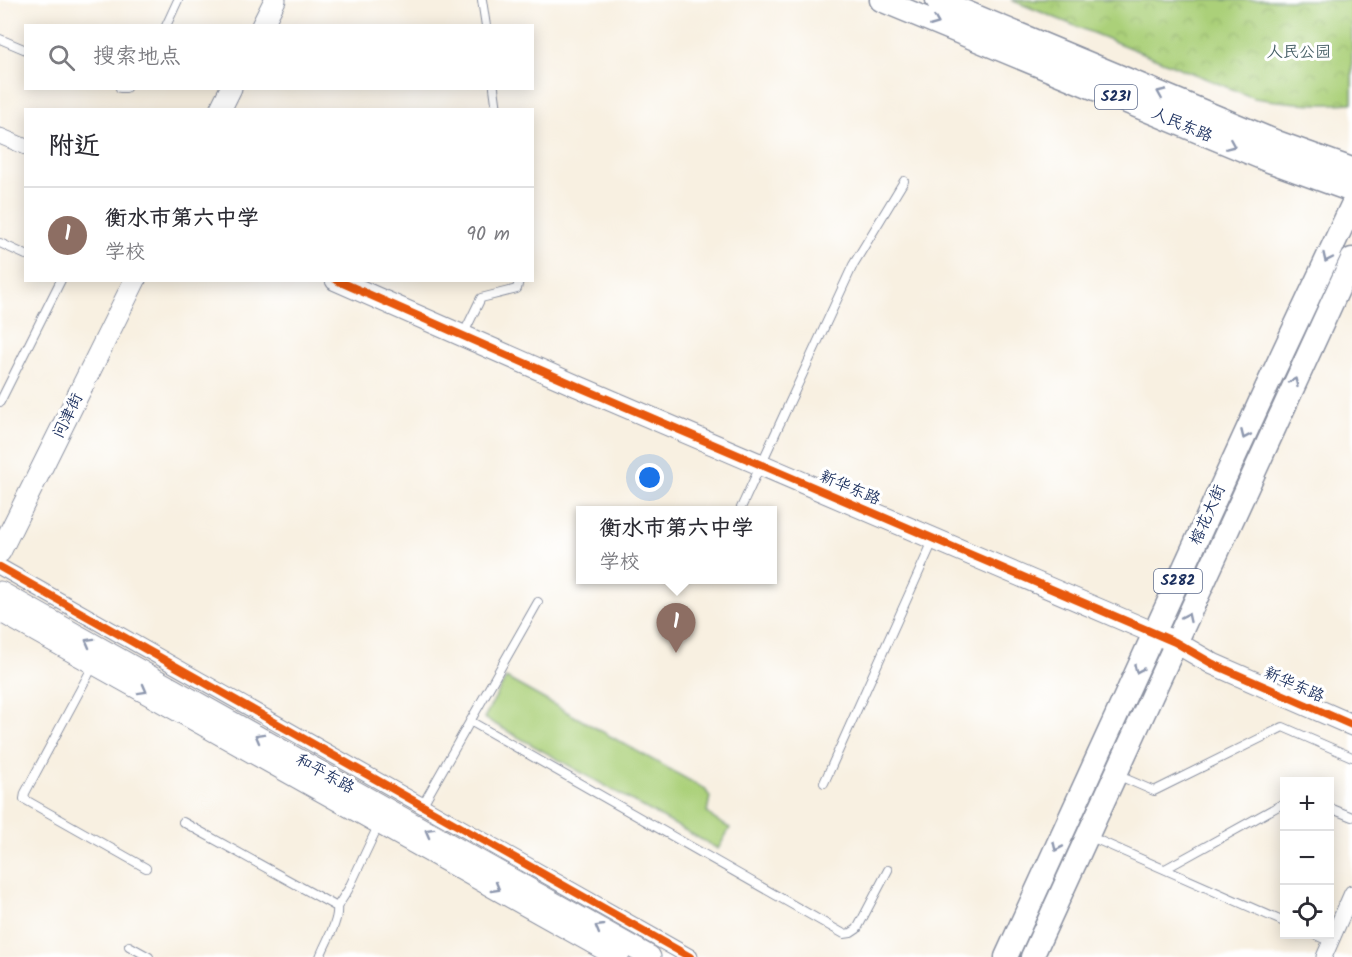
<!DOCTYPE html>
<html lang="zh">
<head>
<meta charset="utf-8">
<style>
	body { margin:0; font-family:Kalam,"LXGW WenKai TC",sans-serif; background:#f2f2f3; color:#2b2b33 }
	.controls { position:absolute; right:18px; bottom:18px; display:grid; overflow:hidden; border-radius:0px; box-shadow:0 3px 15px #0003 }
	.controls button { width:54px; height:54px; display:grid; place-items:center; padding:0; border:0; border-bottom:2px solid #e1e1e2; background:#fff; color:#2b2b33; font:30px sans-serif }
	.you { position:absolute; left:650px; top:478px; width:21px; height:21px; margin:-15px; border:4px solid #fff; border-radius:50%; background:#1a73e8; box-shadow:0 0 0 9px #1a73e833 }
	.badge { display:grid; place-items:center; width:39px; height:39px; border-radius:50%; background:#b45309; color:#fff; font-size:20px; font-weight:700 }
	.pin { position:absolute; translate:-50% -50px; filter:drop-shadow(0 2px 3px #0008) }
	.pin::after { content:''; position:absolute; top:32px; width:21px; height:18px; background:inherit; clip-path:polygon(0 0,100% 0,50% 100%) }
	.popup { position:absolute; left:576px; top:506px; width:201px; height:78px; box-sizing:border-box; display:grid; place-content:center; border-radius:0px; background:#fff; filter:drop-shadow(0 2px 4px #0005); font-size:20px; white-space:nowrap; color:#7c7c81 }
	.popup b { font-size:22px; color:#2b2b33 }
	.popup::after { content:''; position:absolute; left:50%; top:100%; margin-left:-12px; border:12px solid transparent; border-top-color:#fff }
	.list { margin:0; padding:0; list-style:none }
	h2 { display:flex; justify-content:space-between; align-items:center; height:78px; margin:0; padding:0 24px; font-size:26px }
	h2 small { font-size:20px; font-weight:400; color:#7c7c81 }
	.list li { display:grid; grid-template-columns:39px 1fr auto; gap:18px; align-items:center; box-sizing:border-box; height:96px; padding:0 24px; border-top:2px solid #e1e1e2 }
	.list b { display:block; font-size:22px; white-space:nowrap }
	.list p { margin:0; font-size:20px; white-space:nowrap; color:#7c7c81 }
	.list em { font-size:20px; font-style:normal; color:#7c7c81 }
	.icon { flex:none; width:33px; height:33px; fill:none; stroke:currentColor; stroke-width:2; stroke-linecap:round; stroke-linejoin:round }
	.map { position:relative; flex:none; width:1352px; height:957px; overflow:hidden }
	.search { position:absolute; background:#fff; box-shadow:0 3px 15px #0003; left:24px; top:24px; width:510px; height:66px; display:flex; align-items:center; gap:15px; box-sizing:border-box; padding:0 21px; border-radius:0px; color:#7c7c81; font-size:22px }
	.panel { position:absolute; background:#fff; box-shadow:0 3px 15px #0003; left:24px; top:108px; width:510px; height:174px; border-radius:0px }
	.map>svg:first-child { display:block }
</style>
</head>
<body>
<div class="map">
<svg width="1352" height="957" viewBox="0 0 1352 957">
	<defs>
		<pattern id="park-crowns" width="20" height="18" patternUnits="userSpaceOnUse" patternTransform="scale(1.5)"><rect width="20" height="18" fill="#abd079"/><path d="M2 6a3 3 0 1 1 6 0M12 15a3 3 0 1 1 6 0" fill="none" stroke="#93b36b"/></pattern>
	</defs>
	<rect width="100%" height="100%" fill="#fff"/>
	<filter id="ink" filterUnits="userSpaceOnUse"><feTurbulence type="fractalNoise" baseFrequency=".0167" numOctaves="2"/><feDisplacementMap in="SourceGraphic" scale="12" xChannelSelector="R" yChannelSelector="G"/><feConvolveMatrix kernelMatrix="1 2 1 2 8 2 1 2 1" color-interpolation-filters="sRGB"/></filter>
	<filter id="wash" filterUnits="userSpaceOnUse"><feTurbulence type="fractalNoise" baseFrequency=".008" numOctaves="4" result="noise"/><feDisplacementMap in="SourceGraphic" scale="24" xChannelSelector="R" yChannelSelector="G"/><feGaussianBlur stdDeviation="1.35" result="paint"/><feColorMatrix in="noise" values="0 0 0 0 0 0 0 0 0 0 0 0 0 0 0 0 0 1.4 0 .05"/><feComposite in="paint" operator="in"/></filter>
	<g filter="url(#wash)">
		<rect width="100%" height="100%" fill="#f8f0e1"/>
		<path fill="#abd079" stroke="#63806c" stroke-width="1.5" d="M506,678L705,789L710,797L707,812L714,819L730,828L718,849L484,718Z"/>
		<path fill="url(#park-crowns)" stroke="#63806c" stroke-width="1.5" d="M1011,0H1352V103C1319,106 1287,103 1254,98Z"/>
	</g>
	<g filter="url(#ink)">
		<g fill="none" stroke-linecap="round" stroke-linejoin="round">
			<g stroke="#8a90a0" stroke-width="10">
				<path id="lane" d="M482,0L486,26
					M166,26L178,0
					M0,39L26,50
					M120,88H126
					M494,88L497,110
					M0,243L26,255
					M463,335L481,298L517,289L519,280
					M0,402L61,280
					M740,510L853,265L904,181
					M93,666L25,793L24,799L146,868
					M470,721L844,934L851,933L857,929L888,870
					M1117,775L1154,791L1283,727L1352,757
					M824,783L933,541
					M422,806L538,602
					M1330,808L1352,817
					M183,822L337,907C339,922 325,943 320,957
					M1091,837L1284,922
					M1165,869L1284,803
					M337,907L348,890L378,826
					M1313,934L1331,942
					M129,946L149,957"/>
			</g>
			<g stroke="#8a90a0" stroke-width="17">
				<path id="street" d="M0,136L26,147
					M0,567L690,957
					M1324,957L1352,893"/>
			</g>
			<g stroke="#8a90a0" stroke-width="23">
				<path id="secondary" d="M262,26L275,0
					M220,110L231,88
					M336,280L577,386L1175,642L1213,664L1352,725
					M0,552L135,280
					M0,592L650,957
					M0,611L618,957"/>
			</g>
			<g stroke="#8a90a0" stroke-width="25">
				<path id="primary" d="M881,0L1269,161L1352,191
					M937,0L1277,142L1352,169
					M1006,957L1268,384L1352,205
					M1032,957L1352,259"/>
			</g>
			<use href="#lane" stroke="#fff" stroke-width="8"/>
			<use href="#street" stroke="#fff" stroke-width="15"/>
			<use href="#secondary" stroke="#fff" stroke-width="21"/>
			<use href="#primary" stroke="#fff" stroke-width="22"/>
			<g stroke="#fff" stroke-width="11">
				<path id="cycleway" d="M336,280L577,386L1175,642L1213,664L1352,725
					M0,567L690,957"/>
			</g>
			<use href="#cycleway" stroke="#e8590c" stroke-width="8"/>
		</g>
		<defs><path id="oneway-chevron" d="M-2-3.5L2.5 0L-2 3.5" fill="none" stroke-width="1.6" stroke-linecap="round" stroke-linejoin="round" transform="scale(1.5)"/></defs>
		<g stroke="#8d97ae">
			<use href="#oneway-chevron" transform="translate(935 22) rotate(22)"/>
			<use href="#oneway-chevron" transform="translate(1161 93) rotate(-157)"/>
			<use href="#oneway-chevron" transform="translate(1231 145) rotate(23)"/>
			<use href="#oneway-chevron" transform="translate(1327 258) rotate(115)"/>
			<use href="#oneway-chevron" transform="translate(1294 382) rotate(-65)"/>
			<use href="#oneway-chevron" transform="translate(1245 435) rotate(114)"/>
			<use href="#oneway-chevron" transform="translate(1187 617) rotate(-65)"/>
			<use href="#oneway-chevron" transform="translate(89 642) rotate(-151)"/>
			<use href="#oneway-chevron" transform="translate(1138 669) rotate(114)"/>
			<use href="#oneway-chevron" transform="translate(143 690) rotate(29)"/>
			<use href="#oneway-chevron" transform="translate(259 737) rotate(-151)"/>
			<use href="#oneway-chevron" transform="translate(429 832) rotate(-151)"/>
			<use href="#oneway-chevron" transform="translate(1057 847) rotate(114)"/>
			<use href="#oneway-chevron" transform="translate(496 888) rotate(30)"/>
			<use href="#oneway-chevron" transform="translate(599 928) rotate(-150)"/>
		</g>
	</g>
	<g text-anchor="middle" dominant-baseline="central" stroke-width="6" stroke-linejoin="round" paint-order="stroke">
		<g fill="#fff" stroke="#5f6d8e" stroke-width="1.5">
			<rect x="1095" y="85" width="42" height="24" rx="4.5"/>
			<rect x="1154" y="569" width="48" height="24" rx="4.5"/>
		</g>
		<g font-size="15" font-weight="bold" fill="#1b2f5e">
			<text x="1116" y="97">S231</text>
			<text x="1178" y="581">S282</text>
		</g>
		<g font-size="16" fill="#465f66" stroke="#fff">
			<text x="1299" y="52">人民公园</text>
		</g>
		<g font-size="16" fill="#1b2f5e" stroke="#fff">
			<text transform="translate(1182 125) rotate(23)">人民东路</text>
			<text transform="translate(68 416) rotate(-64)">问津街</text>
			<text transform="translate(850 488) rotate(23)">新华东路</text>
			<text transform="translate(1208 515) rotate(-66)">榕花大街</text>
			<text transform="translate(1294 685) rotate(24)">新华东路</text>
			<text transform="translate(325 774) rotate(29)">和平东路</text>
		</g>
	</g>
</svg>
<div class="controls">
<button>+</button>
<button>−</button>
<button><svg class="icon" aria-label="locate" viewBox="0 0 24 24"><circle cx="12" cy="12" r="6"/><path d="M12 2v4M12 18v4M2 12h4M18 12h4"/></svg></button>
</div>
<div class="you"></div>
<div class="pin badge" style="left:676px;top:653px;background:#8d6e63">1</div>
<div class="popup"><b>衡水市第六中学</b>学校</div>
<div class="search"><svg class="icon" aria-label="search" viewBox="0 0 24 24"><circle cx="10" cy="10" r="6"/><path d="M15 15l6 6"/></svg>搜索地点</div>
<section class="panel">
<h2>附近<small></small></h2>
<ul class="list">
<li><span class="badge" style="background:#8d6e63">1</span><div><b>衡水市第六中学</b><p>学校</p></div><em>90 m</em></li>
</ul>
</section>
</div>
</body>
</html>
